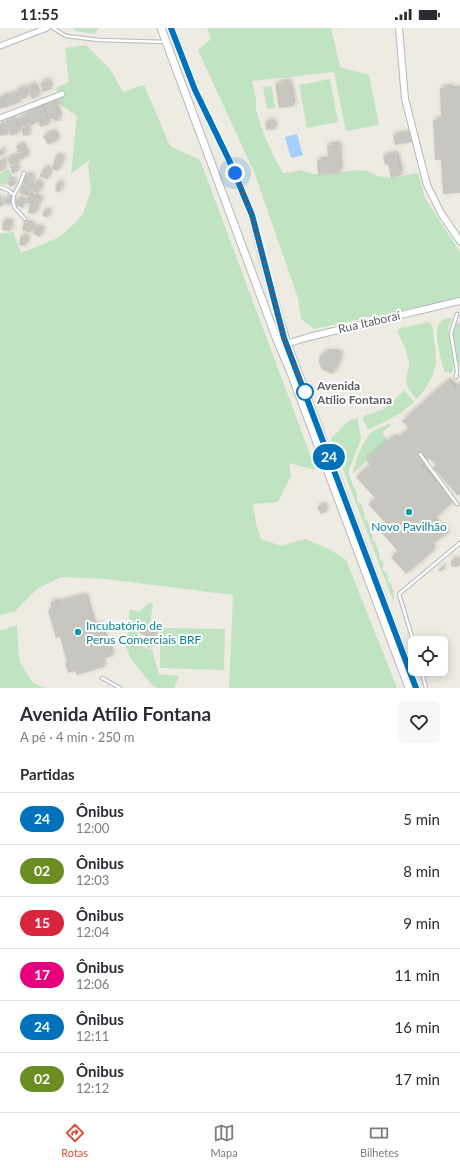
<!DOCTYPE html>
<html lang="pt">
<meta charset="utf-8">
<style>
:root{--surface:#fff;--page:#f7f7f7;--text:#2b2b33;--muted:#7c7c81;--line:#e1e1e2;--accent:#df4d36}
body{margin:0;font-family:Lato,sans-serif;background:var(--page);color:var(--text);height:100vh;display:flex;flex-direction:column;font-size:15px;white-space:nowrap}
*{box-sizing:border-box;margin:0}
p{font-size:13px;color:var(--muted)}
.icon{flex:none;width:22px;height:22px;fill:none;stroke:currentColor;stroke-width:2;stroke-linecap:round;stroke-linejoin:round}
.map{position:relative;height:660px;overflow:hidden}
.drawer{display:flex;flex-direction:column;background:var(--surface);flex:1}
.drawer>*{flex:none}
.badge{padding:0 8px;border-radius:13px;font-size:14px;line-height:26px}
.buttons{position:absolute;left:408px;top:608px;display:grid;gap:8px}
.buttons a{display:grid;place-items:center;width:40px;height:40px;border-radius:6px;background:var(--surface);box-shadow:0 2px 10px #0003;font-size:20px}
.you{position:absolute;width:20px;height:20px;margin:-10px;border:3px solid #fff;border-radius:50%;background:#1a73e8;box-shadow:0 0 0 6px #1a73e833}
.map>.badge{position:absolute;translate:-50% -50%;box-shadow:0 0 0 2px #fff}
h2{padding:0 20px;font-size:15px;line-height:36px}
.round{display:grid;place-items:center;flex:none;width:42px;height:42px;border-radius:6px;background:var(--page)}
.head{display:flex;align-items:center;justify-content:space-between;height:68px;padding:0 20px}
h1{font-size:19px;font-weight:700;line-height:30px}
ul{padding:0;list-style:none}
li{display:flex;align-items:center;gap:12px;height:52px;padding:0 20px;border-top:1px solid var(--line)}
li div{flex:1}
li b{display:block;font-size:15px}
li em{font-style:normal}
li .badge{min-width:44px;font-weight:700;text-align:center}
.status{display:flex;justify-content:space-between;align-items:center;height:28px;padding:0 20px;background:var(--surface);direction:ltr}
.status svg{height:11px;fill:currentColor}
.tabs{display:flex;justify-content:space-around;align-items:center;height:56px;border-top:1px solid var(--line);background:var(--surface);font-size:11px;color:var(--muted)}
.tabs a{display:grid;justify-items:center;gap:2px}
.tabs .selected{color:var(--accent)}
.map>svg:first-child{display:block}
.green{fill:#c0e3c2}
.water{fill:#a5d0fa}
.building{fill:#c8c6c0;filter:url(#shadow)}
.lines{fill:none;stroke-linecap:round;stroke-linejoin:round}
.service-casing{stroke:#b5b8bc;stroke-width:4.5}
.minor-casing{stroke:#b5b8bc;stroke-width:7}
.tertiary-casing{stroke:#b5b8bc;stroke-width:8}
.secondary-casing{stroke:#b6b8be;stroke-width:9}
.service{stroke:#fff;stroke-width:2.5}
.minor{stroke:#fff;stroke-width:5}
.tertiary{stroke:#fff;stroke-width:6}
.secondary{stroke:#fff;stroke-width:7}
.line-casing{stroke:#fff;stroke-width:9}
.line{stroke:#0072bc;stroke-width:6}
.walk{stroke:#5b5e62;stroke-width:4;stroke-dasharray:0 7.2}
.stop-dot{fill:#fff;stroke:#0072bc;stroke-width:2}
.culture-dot{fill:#0f9aa8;stroke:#fff;stroke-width:1.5}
.labels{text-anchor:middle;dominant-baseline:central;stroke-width:4;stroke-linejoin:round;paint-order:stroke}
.street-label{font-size:12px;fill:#5b5e62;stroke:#fff}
.stop-label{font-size:12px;font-weight:bold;fill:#5b5e62;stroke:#fff;text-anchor:start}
.culture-label{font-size:12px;fill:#0d838f;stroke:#fff}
</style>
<div class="status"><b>11:55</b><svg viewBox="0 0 49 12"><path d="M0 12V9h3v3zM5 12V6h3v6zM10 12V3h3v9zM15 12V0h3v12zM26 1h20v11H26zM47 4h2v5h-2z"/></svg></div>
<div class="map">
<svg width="460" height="660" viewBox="0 0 460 660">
<defs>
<filter id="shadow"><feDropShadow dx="2" dy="-2" stdDeviation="2" flood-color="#0004"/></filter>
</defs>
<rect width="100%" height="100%" fill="#edebe2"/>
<path class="green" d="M74,0H98L95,6L75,3Z
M207,0H331L340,39L369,47L379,97L346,103L334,44L252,53L256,70V82L264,107L276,133L283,145L293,144L299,142L313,146L340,145L353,142L367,143L378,148L391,150L418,145L425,170L460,224V270L314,301L301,291L298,270L254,144L198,22L211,11Z
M86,17L110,41L123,64L144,57L170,118L200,132L316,442L289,435L291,448L278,474L253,476L256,496L261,511L281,518L305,511L331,522L346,532L397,660H229L233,567L106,551L61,549L37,561L14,584L0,587V206L13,204L21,225L58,210L75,195L83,186L91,163L88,137L90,131L71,146L77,88L61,77L56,60L69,54L65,20Z
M330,51L338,94L307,100L299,57Z
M272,58L275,80L267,81L263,59Z
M9,141L13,150L7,153V157L0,156V145Z
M450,290L452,292L448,300L454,337L452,345L445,344L444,342C441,332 432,301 441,293C444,290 447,290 450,290Z
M460,293V339C455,332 450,305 455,297C455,297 460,293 460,293Z
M429,294C434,298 433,305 434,311C434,316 436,321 436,327C437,345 428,358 417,371C410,364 404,357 407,346C408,341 410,337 408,331C407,321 400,312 398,302L400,300Z
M404,362L414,374L401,385L370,401H368L362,390C367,385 376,385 383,381C391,376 398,369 404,362Z
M357,390L358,393L361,411L349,442V447L358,469L357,470L358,475L360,474L365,488L364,489L365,493L367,492L373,509L372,510L373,514L375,513L380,528L379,530L381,533H382L384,538L382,539L384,544H386L389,550L387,551L389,555L390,554C393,560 394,565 394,571L393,572L331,410C341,403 343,394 357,390Z
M389,396H391V397L382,405L388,412L366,432L367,433L353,445C355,434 363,411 372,404C377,401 383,398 389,396Z
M149,575L153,576L149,602L140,599L137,605L141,618L152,622L159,646L179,648L174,660H158L153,658L131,631L126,619L130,581L139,584Z
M17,597L19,632L33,655L45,660H0V603Z
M160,600L225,601L224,642L160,640Z"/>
<path class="water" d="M297,106L303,127L291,130L285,109Z"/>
<path class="building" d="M48,52L51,61L43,64L40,55Z
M289,53L294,78L279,80L275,56Z
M34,56L39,68L32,71L27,59Z
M25,59L27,70L19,71L17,61Z
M452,59V61L460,60V165L443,166L441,132H435L433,92L441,91L440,60Z
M15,64L20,74L10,78L7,70L9,78L0,81V69L6,67V69Z
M55,71L58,78L53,80L51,73Z
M49,74L51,80L47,82L44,76Z
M42,75L49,96L40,99L39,94L28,98L27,94H28L25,86L24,87V85L34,81L35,83L38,82L36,77Z
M56,79L60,88L58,89L60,92L55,94L54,91L50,92L47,83Z
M24,88L27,97L20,100L17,91Z
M14,90L20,104L11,108L5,93Z
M274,93L275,101L266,102L265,94Z
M4,95L9,106L2,108V107L0,108V96Z
M28,99L29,107L23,108L22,100Z
M54,103L58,112L48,117L43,108Z
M410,105L412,114L395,117L393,107Z
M23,116L25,123L18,125L16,118Z
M339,116L340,145L318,146L317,132L328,131L327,117Z
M3,121L4,126L0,128V122Z
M26,123L28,128L24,129V131H19L17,126Z
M396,125L401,147L391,150L388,136L385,137L383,128Z
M17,127L19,134L10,137L7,130Z
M56,127L63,129L58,143L52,141Z
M3,131L5,136L3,137L5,141L0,144V132Z
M16,136L18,143L12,146L10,138Z
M44,140L50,141L48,151L40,149V146H42Z
M25,146L33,148L30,158L23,155Z
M13,151L16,156L10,159L7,154Z
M36,153L42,156L38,165L31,163Z
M59,154L62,155L60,164L55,163L57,155H59Z
M23,156L32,159L29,168L33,169V167L36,168V169L42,171L41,174H39L37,177L35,186L28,185L30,175H26L28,168L19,165Z
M0,166L4,177L0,179Z
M7,169L12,171L10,177L4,175Z
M17,170L25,173L23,180L15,177Z
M45,181L50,184L47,190L42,187Z
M3,193H11L10,203L2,202Z
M24,194L33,196L31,205L22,202Z
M36,198L43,201L40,209L33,206Z
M21,208L28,209L25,218L19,217Z
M328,323L341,325L338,336L332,346L323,342L320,338L319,333L320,328L324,325Z
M448,352L456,360L460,354V466L458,468L433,440L436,437L429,430L421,437L453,474L433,492L448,505L430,517L434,522L406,546L391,529L398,523L379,502L386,496L368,476L375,470L356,449L370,437L366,432L393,408L397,411L409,400L402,393Z
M323,476L327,483L321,486L317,479Z
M451 535a4 4 0 1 1 8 0a4 4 0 1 1-8 0Z
M443,538L445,540L440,544L438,542Z
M85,567L94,598L101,596L106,614H108L112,628L102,631L104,639L77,647L75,643L68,645L65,635H67L60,609L56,610L48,582L51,581V574L56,572V575Z
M141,600L156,607L150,620L142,616L146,608L139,605Z"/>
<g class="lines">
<defs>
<path id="service" d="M53,0L66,8L99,12L166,14
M24,145L20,156L14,167L13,174L15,180L25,191
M0,159L8,162L14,167
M456,349L457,343L451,305L457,286
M420,426L457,476
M415,619L399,566L460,515
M421,641L426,660
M102,650L120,660"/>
<path id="minor" d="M0,18L47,0
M0,90L62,66"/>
<path id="tertiary" d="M399,0L405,71L427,157L441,185L460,213
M279,318L309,309L460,273"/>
<path id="secondary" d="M161,0L277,312L291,345L409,660
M171,0L195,62L229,132L252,187L261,224L285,310L416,660"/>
</defs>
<use href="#service" class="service-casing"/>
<use href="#minor" class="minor-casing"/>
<use href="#tertiary" class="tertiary-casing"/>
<use href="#secondary" class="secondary-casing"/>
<use href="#service" class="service"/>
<use href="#minor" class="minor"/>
<use href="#tertiary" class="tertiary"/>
<use href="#secondary" class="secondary"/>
</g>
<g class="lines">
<defs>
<path id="line" d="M171,0L195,62L229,132L252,187L284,310L416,660"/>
</defs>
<use href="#line" class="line-casing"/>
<use href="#line" class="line"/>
<path class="walk" d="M235,145L252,187L284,310L305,364"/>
</g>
<circle class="stop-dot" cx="305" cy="364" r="8"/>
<g class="culture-dot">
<circle cx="409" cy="484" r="4"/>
<circle cx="78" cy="604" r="4"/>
</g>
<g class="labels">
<g class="street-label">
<text transform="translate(369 294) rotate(-13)">Rua Itaboraí</text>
</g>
<g class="stop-label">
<text x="317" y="357">Avenida<tspan x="317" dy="14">Atílio Fontana</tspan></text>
</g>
<g class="culture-label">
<text x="409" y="498">Novo Pavilhão</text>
<text x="86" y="597" text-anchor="start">Incubatório de<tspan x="86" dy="14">Perus Comerciais BRF</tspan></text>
</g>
</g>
</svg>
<div class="buttons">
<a><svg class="icon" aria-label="locate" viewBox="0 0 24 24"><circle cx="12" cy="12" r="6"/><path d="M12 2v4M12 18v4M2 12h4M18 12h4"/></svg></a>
</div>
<div class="you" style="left:235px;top:145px"></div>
<b class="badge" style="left:329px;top:429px;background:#0072bc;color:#fff">24</b>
</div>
<section class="drawer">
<div class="head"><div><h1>Avenida Atílio Fontana</h1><p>A pé · 4 min · 250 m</p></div><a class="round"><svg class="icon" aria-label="heart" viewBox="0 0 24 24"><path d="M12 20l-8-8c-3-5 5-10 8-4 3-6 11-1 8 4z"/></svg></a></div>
<h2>Partidas</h2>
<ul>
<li><span class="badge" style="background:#0072bc;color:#fff">24</span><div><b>Ônibus</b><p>12:00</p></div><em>5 min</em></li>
<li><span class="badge" style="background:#6b8e23;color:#fff">02</span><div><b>Ônibus</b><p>12:03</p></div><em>8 min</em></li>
<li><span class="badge" style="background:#d7263d;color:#fff">15</span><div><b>Ônibus</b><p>12:04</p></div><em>9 min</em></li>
<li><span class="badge" style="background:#e6007e;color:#fff">17</span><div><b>Ônibus</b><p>12:06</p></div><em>11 min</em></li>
<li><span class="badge" style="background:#0072bc;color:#fff">24</span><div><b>Ônibus</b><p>12:11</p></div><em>16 min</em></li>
<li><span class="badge" style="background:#6b8e23;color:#fff">02</span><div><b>Ônibus</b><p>12:12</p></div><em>17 min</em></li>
</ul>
</section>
<nav class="tabs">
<a class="selected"><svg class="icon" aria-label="directions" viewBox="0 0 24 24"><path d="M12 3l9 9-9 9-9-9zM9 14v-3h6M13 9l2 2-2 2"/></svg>Rotas</a>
<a><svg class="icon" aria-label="map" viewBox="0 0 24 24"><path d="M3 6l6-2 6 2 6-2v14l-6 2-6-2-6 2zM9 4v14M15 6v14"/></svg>Mapa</a>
<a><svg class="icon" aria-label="tickets" viewBox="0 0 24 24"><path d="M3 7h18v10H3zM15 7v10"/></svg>Bilhetes</a>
</nav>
